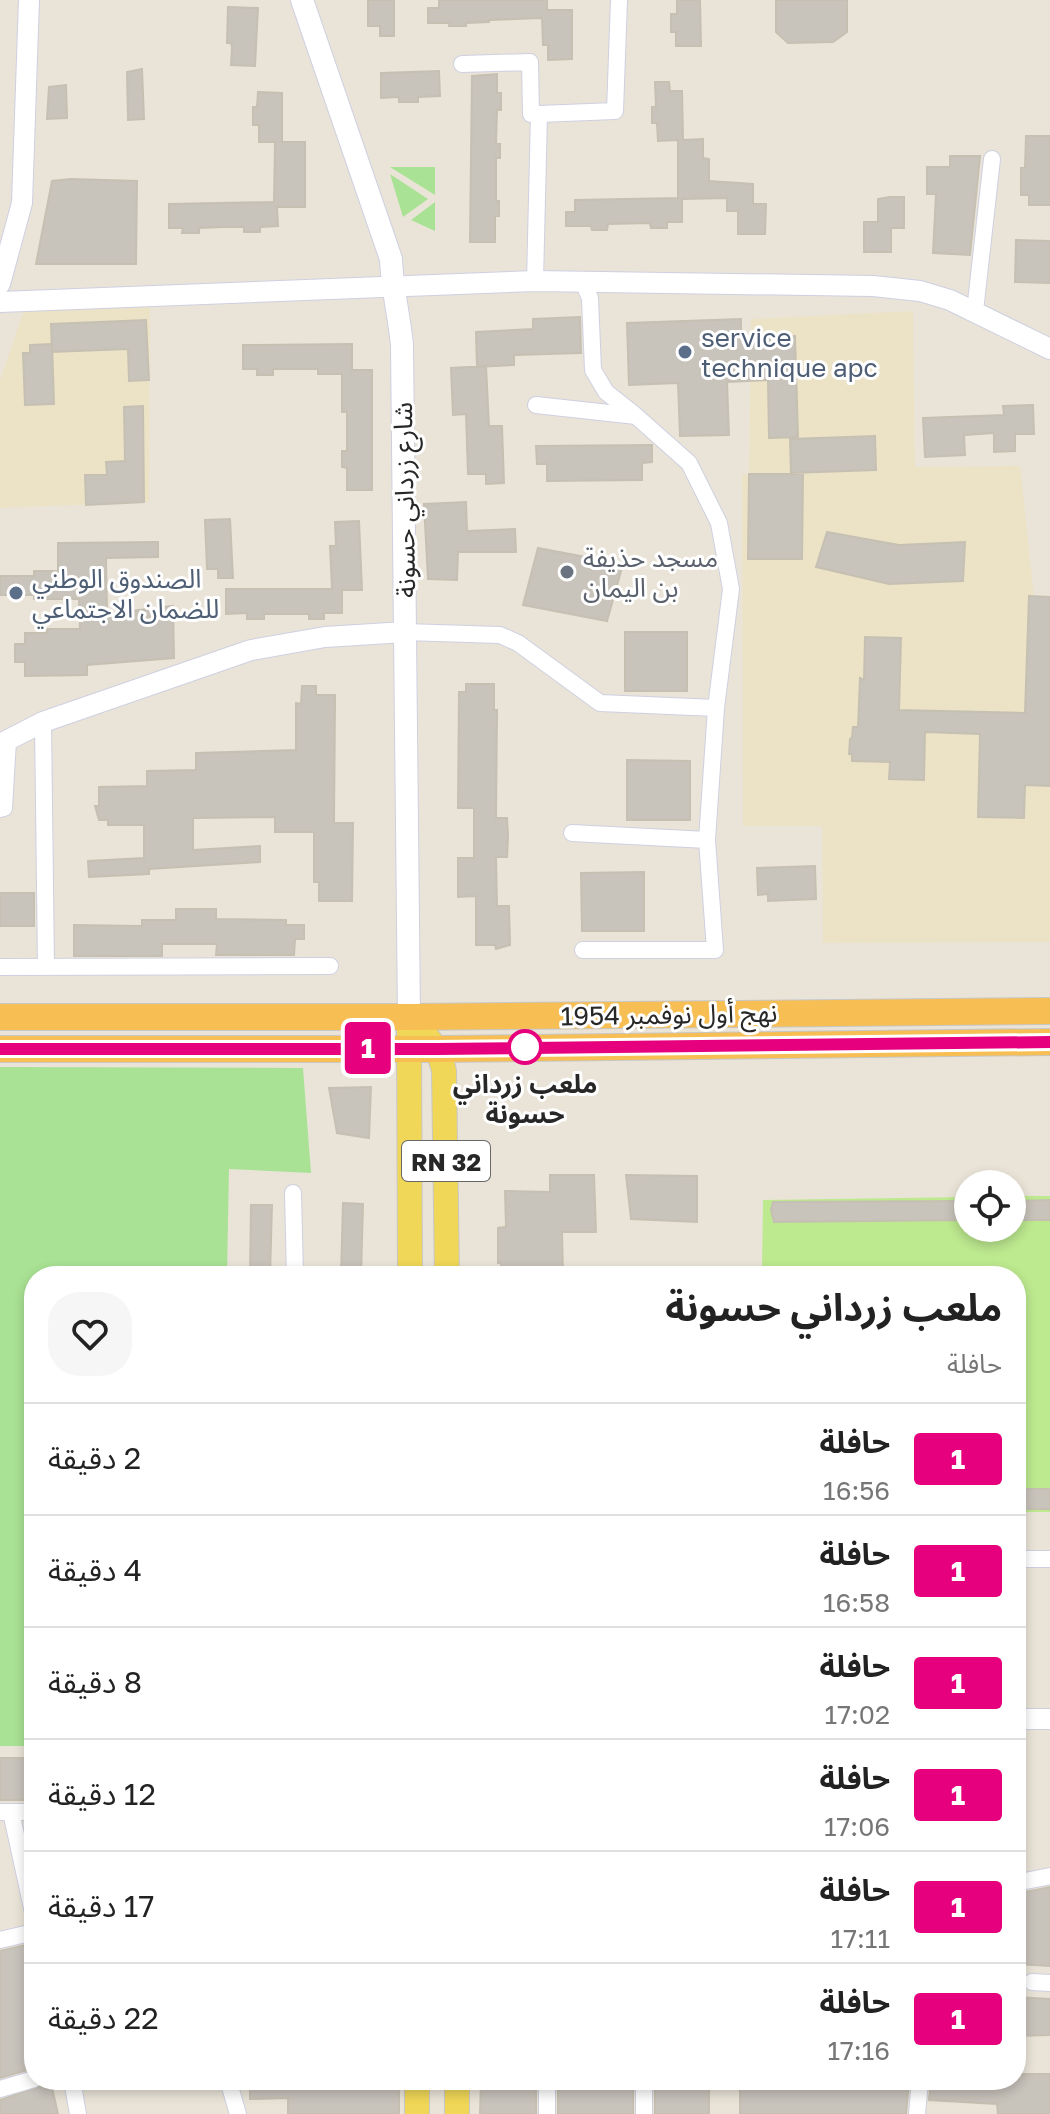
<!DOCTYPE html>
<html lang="ar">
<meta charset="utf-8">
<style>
:root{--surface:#fff;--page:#f6f6f6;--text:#222;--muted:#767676;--line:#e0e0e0}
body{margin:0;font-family:"Golos Text","Noto Sans Arabic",sans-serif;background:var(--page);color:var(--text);direction:rtl;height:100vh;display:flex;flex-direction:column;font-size:30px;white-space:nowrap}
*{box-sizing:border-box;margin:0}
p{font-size:26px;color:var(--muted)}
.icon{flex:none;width:44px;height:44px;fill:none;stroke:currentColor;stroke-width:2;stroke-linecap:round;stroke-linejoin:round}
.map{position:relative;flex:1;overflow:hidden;direction:ltr}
.panel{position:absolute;left:24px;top:1266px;width:1002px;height:824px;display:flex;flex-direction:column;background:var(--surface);border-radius:32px;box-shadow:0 4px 12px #0003;direction:rtl}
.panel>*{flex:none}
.badge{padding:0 16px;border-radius:6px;font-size:28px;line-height:52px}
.fabs{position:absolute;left:954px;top:1170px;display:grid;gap:16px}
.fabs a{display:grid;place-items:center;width:72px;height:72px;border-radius:50%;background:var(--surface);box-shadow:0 4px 12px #0003;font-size:40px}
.map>.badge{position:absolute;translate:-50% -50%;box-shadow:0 0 0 4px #fff}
.round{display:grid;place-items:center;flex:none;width:84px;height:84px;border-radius:32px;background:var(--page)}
.headline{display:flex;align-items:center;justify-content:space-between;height:136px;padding:0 24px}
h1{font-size:38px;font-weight:700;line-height:60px}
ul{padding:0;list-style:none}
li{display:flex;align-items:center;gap:24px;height:112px;padding:0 24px;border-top:2px solid var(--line)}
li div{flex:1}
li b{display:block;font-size:30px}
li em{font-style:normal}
li .badge{min-width:88px;font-weight:700;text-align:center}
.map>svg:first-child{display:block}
.education{fill:#ece3c7}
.green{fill:#a9e294}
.pitch{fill:#bde98f}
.building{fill:#c8c3bb;stroke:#c5c0b2;stroke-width:2}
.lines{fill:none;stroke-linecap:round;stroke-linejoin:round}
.minor-casing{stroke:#ced0e1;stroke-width:18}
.tertiary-casing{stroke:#ced0e1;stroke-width:22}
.secondary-casing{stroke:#ced0e1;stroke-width:24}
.primary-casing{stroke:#c7c7c7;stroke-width:26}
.trunk-casing{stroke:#c7c7c7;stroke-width:28}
.minor{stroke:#fff;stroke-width:16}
.tertiary{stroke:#fff;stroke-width:20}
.secondary{stroke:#fff;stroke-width:22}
.primary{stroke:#f0d757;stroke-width:24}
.trunk{stroke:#f7be53;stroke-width:26}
.line-casing{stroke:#fff;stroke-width:18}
.line{stroke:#e6007e;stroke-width:12}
.service-dot{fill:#5c6f8a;stroke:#fff;stroke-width:3}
.worship-dot{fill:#6b7280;stroke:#fff;stroke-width:3}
.stop-dot{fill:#fff;stroke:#e6007e;stroke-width:4}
.labels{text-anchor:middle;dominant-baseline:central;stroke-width:6;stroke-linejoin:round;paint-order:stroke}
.shield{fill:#fff;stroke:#686868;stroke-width:2}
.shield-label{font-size:24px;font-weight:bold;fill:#272727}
.service-label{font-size:26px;fill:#4e5e75;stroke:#fff;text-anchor:start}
.street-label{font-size:26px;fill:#272727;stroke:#fff}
.worship-label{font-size:26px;fill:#5b616d;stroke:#fff;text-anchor:start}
.stop-label{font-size:26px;font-weight:bold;fill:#272727;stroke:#fff}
</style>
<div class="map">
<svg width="1050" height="2114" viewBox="0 0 1050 2114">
<rect width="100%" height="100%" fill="#eae4d8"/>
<path class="education" d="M25,307H150L149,502L0,508V380Z
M913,311L915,467L1020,466L1034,596L1050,597V942L823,943L822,826H743L742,475L749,473L751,319Z"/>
<path class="green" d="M390,167H435V195Z
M390,174L428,199L403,217Z
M435,202V231L411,220Z
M0,1067L303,1068L311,1173L229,1169L227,1276H34V1746H0Z"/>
<path class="pitch" d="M1012,1196H1050V1512H1016V1276H750L762,1268L763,1200L968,1197V1228H1012Z"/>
<path class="building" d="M368,0H394V36H380V26H368Z
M439,0H547V10H572V59L548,60V45H543L542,18L489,20V22L466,23V26H449V23H428V8H439Z
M677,0H700L701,46H676V32H671V14H677Z
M776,0H847V32L833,42L788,43L776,32Z
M228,7L258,8L255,66L231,65L232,47L231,43H227Z
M142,69L144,119L128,120L127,72Z
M439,71L440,96L418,97V102H399V97L381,98V73Z
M497,74V93H501V110H497L496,144H500V158H496V201H499V216H495V242H470L472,76Z
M655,82H669L670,91H682L683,140L703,139V158L709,159V181L753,184V204H766L765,234H738V211H727V198L682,199V222H667V228H651L650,223L608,224L607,230H592L591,226H566V212H575V200L678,198V140L658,141L657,123H652V107H656Z
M66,85L67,118L47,119L49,87Z
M258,92L282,93V142H305V207H277L278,226L260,227V232H244V227H222L199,228V233H182L183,228H169V204L274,202L275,142H259V125H253V107H257Z
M1026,136H1050V205H1029V195H1021V168H1025Z
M950,156H980L970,255L933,253L936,194H927V167H950Z
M71,179L137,181L136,264H36L52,181Z
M889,197H904V228H891V252H864V222H878V199Z
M1016,240L1050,241V283L1015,282Z
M580,317L581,353L514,355V365L477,367L476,332L533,329V319Z
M741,319V338L795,336L798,437L769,438L768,380L727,382L729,435L680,436L678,383L629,385L627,323Z
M146,320L149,380L129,381L128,349L52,352L51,324Z
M52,344L54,404L25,405L23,353H30V345Z
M352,344V370H372V490H347V468L342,467V451H347V412H342V374H318V369H273V375H257V369H243V345Z
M486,366L489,426H502L504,483L486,484V474H468L466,414L453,415L451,368Z
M1033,405L1034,434H1015V451L994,452V433L964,435L965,455L925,457L923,418L1004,415L1003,406Z
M143,406L144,502L86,505L85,475H107L106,462L125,461L124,407Z
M875,436L876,470L791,473L790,439Z
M652,445V462L642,463V480L547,481V464H537L536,446Z
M749,474H803L802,559H748Z
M466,502L467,531L515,529L516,552H458L457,580L428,579L424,504Z
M230,519L233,578H218V569H207L205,520Z
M359,521L362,590H342V613H324V619H309V614H264V619H247V613L226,614V589H332L330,546H336L335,522Z
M827,532L899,545L965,542L963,581L889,584L816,567Z
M158,542V557L106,558L107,614L173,606L174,658L87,665V675L25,676V662H15V644H25V633H47V629H80L79,599H34V595H0V576H34V571H58V543Z
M538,548L623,564L607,621L523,605Z
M1029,596L1050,597V786L1025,785L1024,818L978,817L980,734L925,732L924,780L889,779L890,762L852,761V754H849L850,739L852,738L853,727H858L860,678L864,680L865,637L901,638L899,710L1025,713Z
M625,632H687V691H625Z
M466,684H494V710H497L496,818H507L508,836L507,857H496L497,906H509L510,945L496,949L495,945H476V896L458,897V858H474V808H458L459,692H466Z
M302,686H316V695H335L334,823H353L352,901H319V882H314V832H275V817L193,818V850L260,846V862L149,869V874L89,877L88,861L144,858V825H108V820H99L95,806H99V787L147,786V771L196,770V753L296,750V703L301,704Z
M627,760L690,761V820H627Z
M815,866L816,899L768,901V894L758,895L757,868Z
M644,872V931H582L581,873Z
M0,893H34V926H0Z
M176,909H216V919L286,920V925H304V939H295L294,955H216L217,944H162V956H74V925L142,926V920H176Z
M371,1087L369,1138L337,1133L329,1088Z
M550,1175H594L596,1232H562L563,1276H501V1263H498V1228L506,1227L505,1191L550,1192Z
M626,1175L697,1176V1222L631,1219Z
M1050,1200V1220H1012V1201Z
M968,1201V1220L774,1222L771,1210L773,1202Z
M343,1203L363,1204L361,1276H341Z
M251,1205H272L270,1276H250Z
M1016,1489H1050V1509H1016Z
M0,1758H34V1800H0Z
M1050,1887V1966L1016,1964V1894Z
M26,1945L34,1979V2068L0,2078V1951Z
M1016,1997L1050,1999V2035L1016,2036Z
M1016,2074H1050V2114H998L997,2104L929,2100L931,2080H1016Z
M250,2080H399V2114H288V2098L250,2099Z
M481,2080H536V2114H480Z
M558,2080H633V2114H558Z
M655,2080H709V2114H655Z
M740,2080H909L906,2114H740Z
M51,2083L58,2114H0V2100Z"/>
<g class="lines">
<defs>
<path id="minor" d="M462,64L530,62L531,114H539
M535,281L539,114L615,111L619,0
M583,282L590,298L593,370L606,392L635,415
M975,311L992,159
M536,405L636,416L689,463L719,523L731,589L716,708
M405,632L500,635L518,643L600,703L716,708L707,840L715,950H583
M43,722L46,967
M0,809L4,808L8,741
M572,833L707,840
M0,967L330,966
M293,1193L295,1276
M1016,1559H1050
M2,1812H34
M11,1812L34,1917
M1016,1883L1050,1876
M0,1940L34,1932
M1032,1982L1050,1983
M72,2080L78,2114
M228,2080L238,2114
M547,2080V2114
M0,2089L34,2079
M644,2114V2080
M917,2114L920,2080"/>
<path id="tertiary" d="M0,284L22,203L29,0
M0,302L535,281L873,286L920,291L950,300L1050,349
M0,744L43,722L251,650L325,637L405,632
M1016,1719H1050"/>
<path id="secondary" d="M302,0L391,259C392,288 399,315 402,345L409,1017"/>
<path id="primary" d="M409,1017C424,1033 440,1048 444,1071L447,1276
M409,1031L410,1276
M417,2080V2114
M457,2080V2114"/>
<path id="trunk" d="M0,1017H409L1050,1011
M0,1049H437L1050,1042"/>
</defs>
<use href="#minor" class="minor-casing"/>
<use href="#tertiary" class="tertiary-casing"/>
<use href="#secondary" class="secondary-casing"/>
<use href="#primary" class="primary-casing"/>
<use href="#trunk" class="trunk-casing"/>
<use href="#minor" class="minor"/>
<use href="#tertiary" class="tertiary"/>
<use href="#secondary" class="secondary"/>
<use href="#primary" class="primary"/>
<use href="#trunk" class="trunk"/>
</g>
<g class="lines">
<defs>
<path id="line" d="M0,1049H437L1050,1042"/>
</defs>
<use href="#line" class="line-casing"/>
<use href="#line" class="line"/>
</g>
<g class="service-dot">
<circle cx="685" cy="352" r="8"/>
<circle cx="16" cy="593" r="8"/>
</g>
<circle class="worship-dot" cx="567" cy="572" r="8"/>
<circle class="stop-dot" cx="525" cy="1047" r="16"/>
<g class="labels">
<rect class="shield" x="402" y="1141" width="88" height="40" rx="6"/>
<g class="shield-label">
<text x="446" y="1161">RN 32</text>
</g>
<g class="service-label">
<text x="701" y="337">service<tspan x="701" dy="30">technique apc</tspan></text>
<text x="32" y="578">الصندوق الوطني<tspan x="32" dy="30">للضمان الاجتماعي</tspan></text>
</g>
<g class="street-label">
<text transform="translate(404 500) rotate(-91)">شارع زرداني حسونة</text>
<text transform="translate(669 1014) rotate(-1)">نهج أول نوفمبر 1954</text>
</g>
<g class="worship-label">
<text x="583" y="557">مسجد حذيفة<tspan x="583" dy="30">بن اليمان</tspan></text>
</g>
<g class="stop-label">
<text x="525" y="1083">ملعب زرداني<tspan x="525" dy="30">حسونة</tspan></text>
</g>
</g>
</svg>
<div class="fabs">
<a><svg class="icon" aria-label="locate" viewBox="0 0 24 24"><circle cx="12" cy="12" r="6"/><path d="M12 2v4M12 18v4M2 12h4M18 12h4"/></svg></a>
</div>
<b class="badge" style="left:368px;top:1048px;background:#e6007e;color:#fff">1</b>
<section class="panel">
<div class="headline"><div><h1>ملعب زرداني حسونة</h1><p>حافلة</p></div><a class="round"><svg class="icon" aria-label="heart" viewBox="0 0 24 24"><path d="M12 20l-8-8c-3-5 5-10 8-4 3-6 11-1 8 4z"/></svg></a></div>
<ul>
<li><span class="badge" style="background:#e6007e;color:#fff">1</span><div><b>حافلة</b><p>16:56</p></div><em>2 دقيقة</em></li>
<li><span class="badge" style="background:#e6007e;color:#fff">1</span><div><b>حافلة</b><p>16:58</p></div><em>4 دقيقة</em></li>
<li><span class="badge" style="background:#e6007e;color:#fff">1</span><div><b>حافلة</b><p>17:02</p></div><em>8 دقيقة</em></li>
<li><span class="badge" style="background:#e6007e;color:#fff">1</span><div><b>حافلة</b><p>17:06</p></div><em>12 دقيقة</em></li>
<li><span class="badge" style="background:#e6007e;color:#fff">1</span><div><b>حافلة</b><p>17:11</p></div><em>17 دقيقة</em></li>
<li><span class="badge" style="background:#e6007e;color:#fff">1</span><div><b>حافلة</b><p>17:16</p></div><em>22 دقيقة</em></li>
</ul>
</section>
</div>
